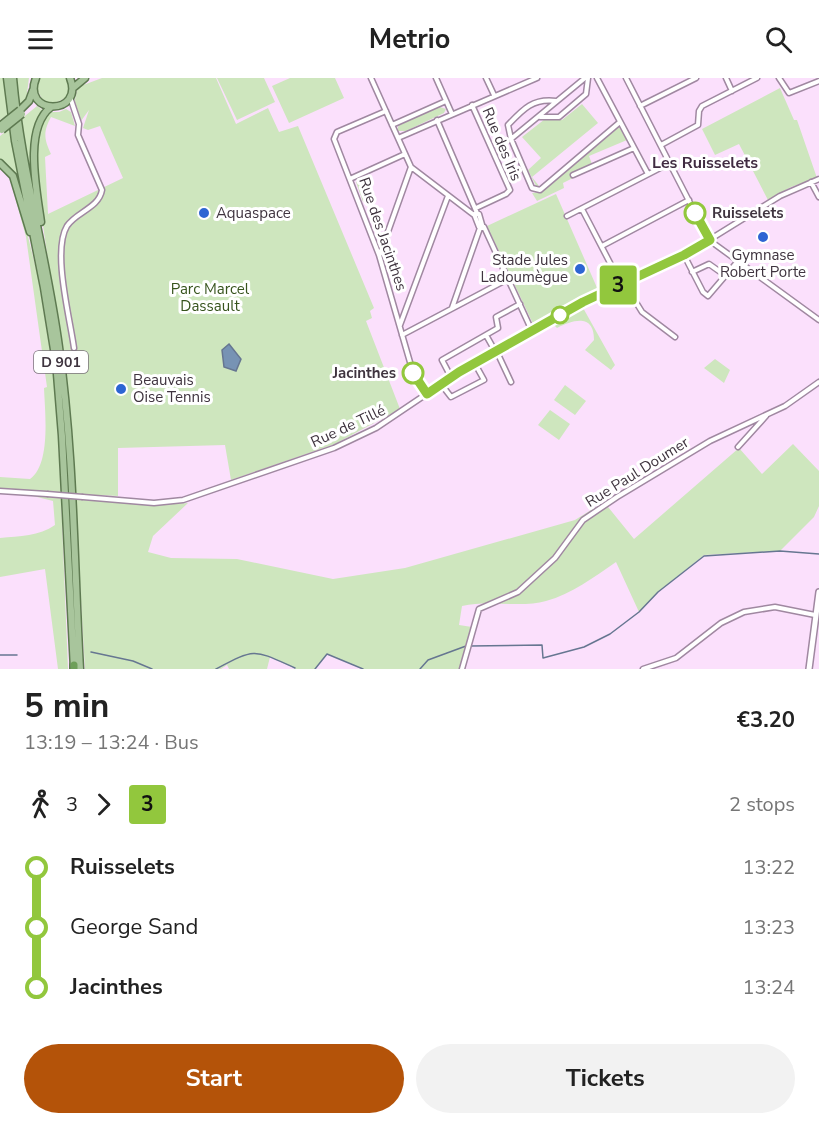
<!DOCTYPE html>
<meta charset="utf-8">
<style>
:root{--surface:#fff;--page:#f2f2f2;--text:#222;--muted:#767676;--accent:#b45309}
body{margin:0;font-family:"Nunito Sans",sans-serif;background:var(--page);color:var(--text);height:100vh;display:flex;flex-direction:column;font-size:22px;white-space:nowrap}
*{box-sizing:border-box;margin:0}
p{font-size:20px;color:var(--muted)}
.icon{flex:none;width:33px;height:33px;fill:none;stroke:currentColor;stroke-width:2;stroke-linecap:round;stroke-linejoin:round}
.map{position:relative;height:591px;overflow:hidden}
.drawer{display:flex;flex-direction:column;background:var(--surface);flex:1}
.drawer>*{flex:none}
.badge{padding:0 12px;border-radius:4px;font-size:21px;line-height:39px}
.map>.badge{position:absolute;translate:-50% -50%;box-shadow:0 0 0 3px #fff}
.legs{display:flex;align-items:center;gap:9px;height:66px;padding:0 24px;font-size:20px}
.legs p{margin-inline-start:auto}
.summary{display:flex;align-items:center;justify-content:space-between;height:102px;padding:0 24px}
h1{font-size:33px;font-weight:700;line-height:45px}
.action{display:flex;gap:12px;margin-top:auto;padding:12px 24px}
.action a{flex:1;height:69px;border-radius:36px;background:var(--accent);color:#fff;font-size:24px;font-weight:700;line-height:69px;text-align:center}
.action a+a{background:var(--page);color:var(--text)}
ul{padding:0 24px;list-style:none}
li{display:flex;align-items:center;gap:21px;height:60px;font-size:22px}
li i{display:grid;place-items:center;width:9px;height:100%;margin:0 8px;background:currentColor}
li i::after{content:'';width:15px;height:15px;margin:-8px;border:4px solid;border-radius:50%;background:var(--surface)}
li p{margin-inline-start:auto}
li:first-child i{background:linear-gradient(#0000 50%,currentColor 0)}
li:last-child i{background:linear-gradient(currentColor 50%,#0000 0)}
header{display:flex;justify-content:space-between;align-items:center;height:78px;padding:0 24px;background:var(--surface);font-size:27px;font-weight:700}
.map>svg:first-child{display:block}
.green{fill:#cee6be}
.water{fill:#7793b4;stroke:#667691;stroke-width:1.5}
.lines{fill:none;stroke-linecap:round;stroke-linejoin:round}
.stream{stroke:#667691;stroke-width:1.5}
.street-casing{stroke:#a088a1;stroke-width:7}
.secondary-casing{stroke:#a088a1;stroke-width:8}
.primary-casing{stroke:#5e7a51;stroke-width:9}
.highway-casing{stroke:#5e7a51;stroke-width:10}
.street{stroke:#fff;stroke-width:4}
.secondary{stroke:#fff;stroke-width:5}
.primary{stroke:#a8c59c;stroke-width:6}
.highway{stroke:#6e9f5a;stroke-width:7}
.street-bridge-casing{stroke:#a088a1;stroke-width:7;stroke-linecap:butt}
.primary-bridge-casing{stroke:#5e7a51;stroke-width:9;stroke-linecap:butt}
.street-bridge{stroke:#fff;stroke-width:4}
.primary-bridge{stroke:#a8c59c;stroke-width:6}
.line-1-casing{stroke:#fff;stroke-width:14}
.line-1{stroke:#92c73d;stroke-width:9}
.poi-dot{fill:#2d65d3;stroke:#fff;stroke-width:2}
.stop-1-dot{fill:#fff;stroke:#92c73d;stroke-width:3}
.labels{text-anchor:middle;dominant-baseline:central;stroke-width:6;stroke-linejoin:round;paint-order:stroke}
.shield{fill:#fff;stroke:#797179;stroke-width:1.5}
.shield-label{font-size:14px;font-weight:bold;fill:#3f343f}
.street-label{font-size:15px;fill:#3f343f;stroke:#fff}
.poi-label{font-size:15px;fill:#3f343f;stroke:#fff;text-anchor:start}
.stop-label{font-size:15px;font-weight:bold;fill:#3f343f;stroke:#fff;text-anchor:start}
.park-label{font-size:15px;fill:#37541d;stroke:#fff}
.neighbourhood-label{font-size:16px;font-weight:bold;fill:#402b41;stroke:#fff}
</style>
<header><svg class="icon" aria-label="menu" viewBox="0 0 24 24"><path d="M4 6h16M4 12h16M4 18h16"/></svg>Metrio<svg class="icon" aria-label="search" viewBox="0 0 24 24"><circle cx="10" cy="10" r="6"/><path d="M15 15l6 6"/></svg></header>
<div class="map">
<svg width="819" height="591" viewBox="0 0 819 591">
<rect width="100%" height="100%" fill="#fbe0fc"/>
<path class="green" d="M0,0H4L9,36L0,42Z
M15,0H29L26,23L18,29Z
M39,0H67L70,12L67,19L53,26L44,24L37,12Z
M102,0H216L236,46L268,30L279,54L298,48L374,230L370,233L372,240L366,243L400,331L335,366L231,402L225,367L118,370V418L75,416L65,296L42,141L35,74L37,57L47,34H59L66,31L71,34L75,48L51,39C43,54 44,61 51,76L45,79L48,136L123,100L100,48L88,52L83,50L89,32L81,43L74,25L78,9Z
M217,0H264L275,24L237,42Z
M290,0H335L344,20L289,45L272,8Z
M780,10L794,42H797L817,100L791,109L768,122L739,66L715,77L702,51Z
M582,26L598,45L532,99L539,108L537,110L528,92L541,80L522,59L545,41L562,42Z
M37,28L44,33L35,55L37,132L20,42Z
M440,29L446,31L444,35L406,53H397L399,46Z
M11,49L28,137L14,96L0,84V58Z
M619,49L627,62L589,78L592,86L572,96L573,100L563,105L564,110L537,123L532,115L541,114Z
M0,87L9,92L14,102L38,199L55,303L61,415L0,410V399L30,401C51,386 45,335 44,310L47,309L26,159L8,94L0,92Z
M364,98L372,120L363,124L356,104Z
M556,116L598,212L534,248L487,148Z
M582,228L615,287L611,292L585,272L594,262C594,235 573,242 557,250L555,248V244Z
M715,281L730,292L724,305L704,290Z
M565,307L586,323L575,337L554,322Z
M550,332L570,346L559,362L538,347Z
M793,366L819,393V428L814,439L780,473L704,477L658,514L639,534L616,484C594,499 572,516 546,523C523,530 489,522 462,528L459,547L472,549L460,591H363L327,576L315,591H296L270,579L267,591H229L227,587L221,591H85L75,421L156,427L188,425L153,458L148,474L171,480L237,481L333,501L405,490L575,442L604,424L634,461L739,370L762,396Z
M29,417L61,420L68,591H58L45,491L0,499V460C20,458 39,458 55,447L53,423Z"/>
<path class="water" d="M229,266L241,281L236,293L224,289L222,272Z"/>
<g class="lines">
<path class="stream" d="M470,568L542,567L543,580L584,569L610,556L639,534L658,514L704,478L780,473L819,476
M91,574L133,583L152,591
M0,577H17
M216,591C256,570 253,571 295,590
M315,591L327,576L363,591
M420,591L428,582L466,568"/>
<defs>
<path id="street" d="M371,0L411,89L474,137
M436,0L452,36
M486,0L494,17
M585,0L511,61L532,110L540,112L620,44
M597,0L648,96
M626,0L709,162L819,242
M726,0L732,13
M779,0L789,15L819,3
M70,19L79,46L78,57L102,112C99,130 76,134 67,148C52,173 70,240 74,270
M472,27L510,112L506,116L476,130
M640,28L696,0
M386,33L337,54L334,61L379,177L414,298L427,316
M540,39H559L586,16L588,0
M437,42L477,135
M392,47L446,23
M398,60L537,0
M511,61L508,47C523,31 533,20 556,23
M661,67L698,47L699,33L702,28L757,0
M573,97L634,70
M352,100L405,76
M811,104L819,119
M582,131L621,206
M474,136H479L483,150L479,149Z
M567,138L670,85
M484,149L532,253
M602,168L689,122
M380,176L411,89
M684,177L703,214L708,218L738,183
M692,194L709,186L726,198
M624,205L642,234L675,259
M452,230L480,150
M400,247L448,118
M402,257L508,201
M486,257L495,273
M496,272L511,304
M451,299L442,282L498,250L496,239L520,226
M441,306L451,319L484,302L474,284
M738,369L766,338
M0,413L47,416
M83,419L154,425L183,422L334,370L376,350L474,284L583,223L688,175L780,118L819,101
M462,591L479,531L518,514L555,480L583,442L617,419L710,363L785,328L819,304
M643,591L676,580L721,545L744,534L775,529L815,537"/>
<path id="secondary" d="M809,591L819,514"/>
<path id="primary" d="M7,0L15,63L44,210L56,284L62,358L74,591
M13,0C21,91 47,179 59,269C74,375 74,484 80,591
M36,0C21,38 85,38 70,0
M73,10L85,0
M20,32L29,23L33,12
M0,85L13,98L30,154
M41,144C37,114 23,50 51,29"/>
<path id="highway" d="M74,587V591"/>
</defs>
<use href="#street" class="street-casing"/>
<use href="#secondary" class="secondary-casing"/>
<use href="#primary" class="primary-casing"/>
<use href="#highway" class="highway-casing"/>
<use href="#street" class="street"/>
<use href="#secondary" class="secondary"/>
<use href="#primary" class="primary"/>
<use href="#highway" class="highway"/>
<defs>
<path id="street-bridge" d="M47,416L83,419"/>
<path id="primary-bridge" d="M0,48L20,32
M2,52L22,36"/>
</defs>
<use href="#street-bridge" class="street-bridge-casing"/>
<use href="#primary-bridge" class="primary-bridge-casing"/>
<use href="#street-bridge" class="street-bridge"/>
<use href="#primary-bridge" class="primary-bridge"/>
</g>
<g class="lines">
<defs>
<path id="line-1" d="M413,295L427,316L459,294L583,224L684,177L710,162L695,135"/>
</defs>
<use href="#line-1" class="line-1-casing"/>
<use href="#line-1" class="line-1"/>
</g>
<g class="poi-dot">
<circle cx="204" cy="135" r="6"/>
<circle cx="763" cy="159" r="6"/>
<circle cx="580" cy="191" r="6"/>
<circle cx="121" cy="311" r="6"/>
</g>
<g class="stop-1-dot">
<circle cx="695" cy="135" r="10"/>
<circle cx="560" cy="237" r="8"/>
<circle cx="413" cy="295" r="10"/>
</g>
<g class="labels">
<rect class="shield" x="34" y="273" width="54" height="22" rx="4.5"/>
<g class="shield-label">
<text x="61" y="284">D 901</text>
</g>
<g class="street-label">
<text transform="translate(502 66) rotate(67)">Rue des Iris</text>
<text transform="translate(383 156) rotate(71)">Rue des Jacinthes</text>
<text transform="translate(348 348) rotate(-25)">Rue de Tillé</text>
<text transform="translate(637 394) rotate(-32)">Rue Paul Doumer</text>
</g>
<g class="poi-label">
<text x="216" y="135">Aquaspace</text>
<text x="763" y="177" text-anchor="middle">Gymnase<tspan x="763" dy="17">Robert Porte</tspan></text>
<text x="568" y="182" text-anchor="end">Stade Jules<tspan x="568" dy="17">Ladoumègue</tspan></text>
<text x="133" y="302">Beauvais<tspan x="133" dy="17">Oise Tennis</tspan></text>
</g>
<g class="stop-label">
<text x="712" y="135">Ruisselets</text>
<text x="396" y="295" text-anchor="end">Jacinthes</text>
</g>
<g class="park-label">
<text x="210" y="211">Parc Marcel<tspan x="210" dy="17">Dassault</tspan></text>
</g>
<g class="neighbourhood-label">
<text x="705" y="85">Les Ruisselets</text>
</g>
</g>
</svg>
<b class="badge" style="left:618px;top:207px;background:#92c73d;color:#111">3</b>
</div>
<section class="drawer">
<div class="summary"><div><h1>5 min</h1><p>13:19 – 13:24 · Bus</p></div><b>€3.20</b></div>
<div class="legs"><svg class="icon" aria-label="walk" viewBox="0 0 24 24"><circle cx="13" cy="4" r="2"/><path d="M13 8l-2 6 4 7M11 14l-3 7M7 12l3-4h3l4 4"/></svg>3<svg class="icon" aria-label="forward" viewBox="0 0 24 24"><path d="M9 5l7 7-7 7"/></svg><b class="badge" style="background:#92c73d;color:#111">3</b><p>2 stops</p></div>
<ul>
<li><i style="color:#92c73d"></i><b>Ruisselets</b><p>13:22</p></li>
<li><i style="color:#92c73d"></i><span>George Sand</span><p>13:23</p></li>
<li><i style="color:#92c73d"></i><b>Jacinthes</b><p>13:24</p></li>
</ul>
<div class="action"><a>Start</a><a>Tickets</a></div>
</section>
